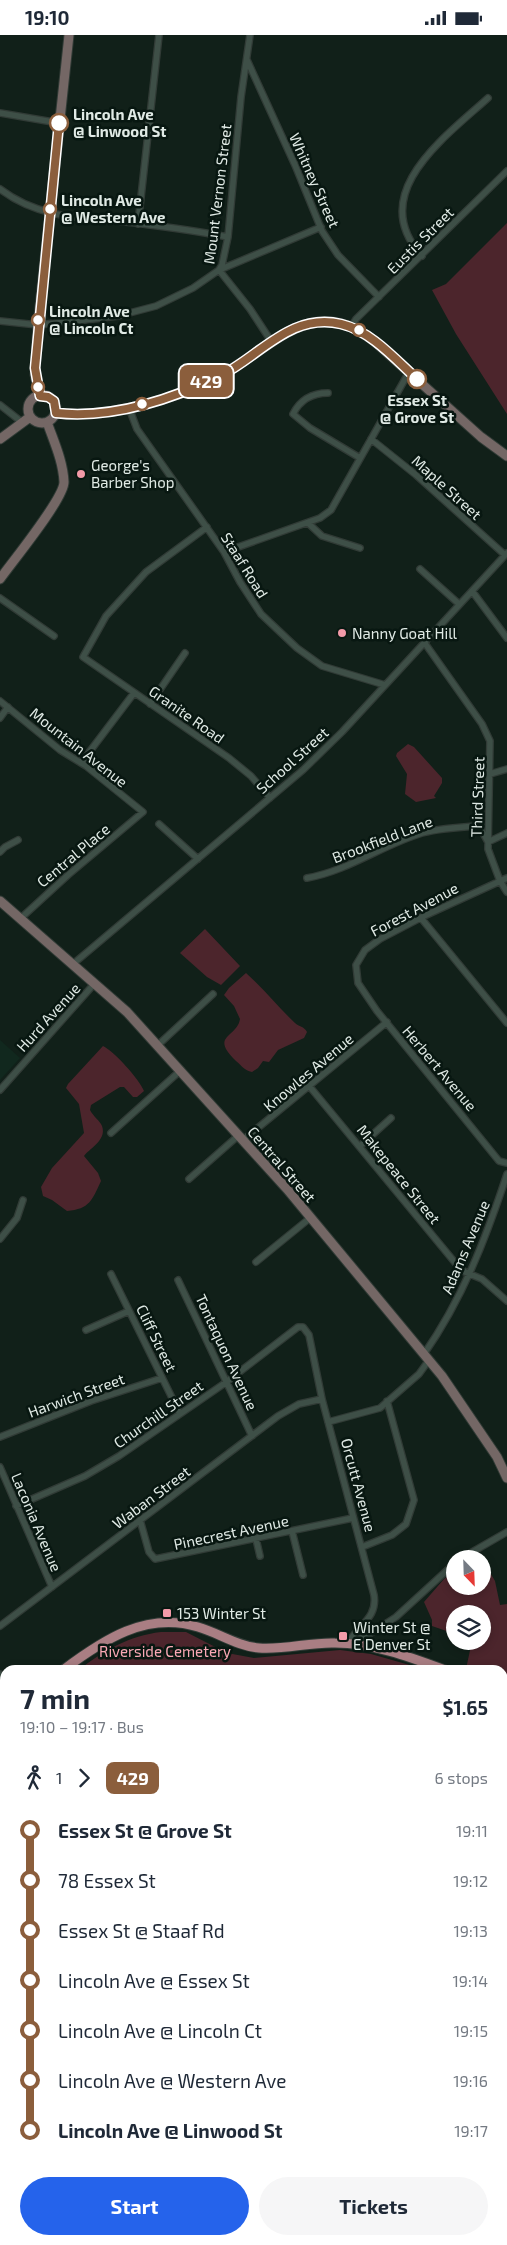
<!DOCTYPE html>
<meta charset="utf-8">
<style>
:root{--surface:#fff;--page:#f6f6f7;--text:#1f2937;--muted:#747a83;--accent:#2563eb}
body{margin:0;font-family:"Exo 2",sans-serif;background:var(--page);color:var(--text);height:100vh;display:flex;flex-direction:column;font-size:19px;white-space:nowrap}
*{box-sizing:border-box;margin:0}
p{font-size:16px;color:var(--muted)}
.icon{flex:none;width:28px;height:28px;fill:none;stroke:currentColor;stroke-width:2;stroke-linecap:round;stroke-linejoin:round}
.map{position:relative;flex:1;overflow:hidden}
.sheet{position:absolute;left:0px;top:1630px;width:508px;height:580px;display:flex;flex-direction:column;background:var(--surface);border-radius:15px 15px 0 0;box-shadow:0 2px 8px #0003}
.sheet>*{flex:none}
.badge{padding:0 10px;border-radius:8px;font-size:18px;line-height:32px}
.needle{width:32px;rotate:157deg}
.tools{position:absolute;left:446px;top:1515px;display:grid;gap:10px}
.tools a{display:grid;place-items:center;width:45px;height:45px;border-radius:50%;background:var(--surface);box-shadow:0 2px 8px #0003;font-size:25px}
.map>.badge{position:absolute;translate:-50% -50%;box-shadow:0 0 0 2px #fff}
.legs{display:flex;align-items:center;gap:8px;height:55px;padding:0 20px;font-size:16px}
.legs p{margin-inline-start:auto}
.overview{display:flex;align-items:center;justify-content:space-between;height:85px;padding:0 20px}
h1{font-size:28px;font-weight:700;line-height:38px}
.primary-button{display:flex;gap:10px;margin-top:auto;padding:10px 20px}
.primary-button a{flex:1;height:58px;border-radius:30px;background:var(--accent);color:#fff;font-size:20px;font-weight:700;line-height:58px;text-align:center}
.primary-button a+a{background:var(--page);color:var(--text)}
ul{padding:0 20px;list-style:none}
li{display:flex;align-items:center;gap:18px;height:50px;font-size:19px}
li i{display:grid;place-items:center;width:8px;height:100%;margin:0 6px;background:currentColor}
li i::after{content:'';width:12px;height:12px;margin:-6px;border:4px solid;border-radius:50%;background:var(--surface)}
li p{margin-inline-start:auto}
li:first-child i{background:linear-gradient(#0000 50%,currentColor 0)}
li:last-child i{background:linear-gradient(currentColor 50%,#0000 0)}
.status{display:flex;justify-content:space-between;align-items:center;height:35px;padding:0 25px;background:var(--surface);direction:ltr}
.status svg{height:14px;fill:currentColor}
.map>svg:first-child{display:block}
.built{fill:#11281e}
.green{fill:#4c252c}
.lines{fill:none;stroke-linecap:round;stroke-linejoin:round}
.street-casing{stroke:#313b36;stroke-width:8}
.secondary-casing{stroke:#313b36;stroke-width:11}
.primary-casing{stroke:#313b36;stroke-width:11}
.street{stroke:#3e4f47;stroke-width:5.5}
.secondary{stroke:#746765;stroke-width:9}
.primary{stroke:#a97e83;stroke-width:9}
.line-1-casing{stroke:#fff;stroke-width:11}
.line-1{stroke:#8b5e3c;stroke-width:8}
.stop-1-dot{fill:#fff;stroke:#8b5e3c;stroke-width:2.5}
.poi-dot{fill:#f39aa8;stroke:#081711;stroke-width:2}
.labels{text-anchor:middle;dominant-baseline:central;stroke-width:5;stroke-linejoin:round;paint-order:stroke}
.stop-label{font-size:15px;font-weight:bold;fill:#e0eae5;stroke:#081711;text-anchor:start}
.street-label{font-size:15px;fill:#e0eae5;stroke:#081711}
.poi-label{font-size:15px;fill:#e0eae5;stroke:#081711;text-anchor:start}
.park-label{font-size:15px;fill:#faa8b5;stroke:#081711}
</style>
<div class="status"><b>19:10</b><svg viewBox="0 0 49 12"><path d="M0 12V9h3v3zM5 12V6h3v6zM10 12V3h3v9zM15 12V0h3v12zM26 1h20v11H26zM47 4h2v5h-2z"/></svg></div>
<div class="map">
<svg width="507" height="2210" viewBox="0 0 507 2210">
<rect width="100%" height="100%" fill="#112019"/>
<path class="built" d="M0,1005L20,1023L0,1045Z"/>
<path class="green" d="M507,188V379L456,299L432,255L446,249Z
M408,709L414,712L442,743V748L434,761L436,763L416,767L405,759L407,739L396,721L397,718Z
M205,894L240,931L221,950L207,942L180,918Z
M246,938C264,954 278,972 295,988C299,992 304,991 307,997L304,1003L278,1015L269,1027L263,1026L258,1033L252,1037C244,1035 242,1031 236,1026C209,1000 237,1003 240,984L234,971L224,960L229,953Z
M103,1011C114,1016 139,1044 144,1056L137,1062H133L124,1052H120L91,1070L90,1075C93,1081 100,1086 102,1091C107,1105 90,1113 84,1121L98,1138L101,1146C92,1165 90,1174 67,1176L52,1165L43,1161L41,1152L52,1133L84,1098L79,1069L66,1053L68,1049Z
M483,1526L495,1546L500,1570L507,1569V1650L503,1648L502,1635L466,1634L472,1606H482V1579H455V1599L432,1591V1585L424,1567L444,1544L455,1536V1551H482Z
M161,1597H186L227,1618L254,1623L340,1615L371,1619L427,1635H79C104,1615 129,1601 161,1597Z
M502,1663L507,1665V1707L503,1737Z
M5,1798V1841L0,1843V1802Z
M0,2058L5,2059V2205H39L34,2210L0,2209Z
M338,2205H409L402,2210H340Z"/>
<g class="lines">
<defs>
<path id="street" d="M250,0L241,62L228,202L222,230L219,235L250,274L271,306
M247,25L295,130L322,196L338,220L379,262
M0,78L59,88
M0,154C40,185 88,183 136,188C167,192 197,196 228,202
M138,189L159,0
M422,221C365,159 445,102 488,63
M0,286L38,290L84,285L118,281L156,271L193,253L219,235L321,192
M351,292L356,284L507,136
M328,358C312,358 300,365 293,379L310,393L360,423
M0,370L23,388
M129,373L137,394L224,517L240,547L261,579L297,613L322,631L385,650
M371,404L416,440L505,520
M308,488L322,501L360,513
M207,492L146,537L106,581L83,622L229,723L251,741L270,763
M224,517L320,483L331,475L409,337
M420,534L459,569
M472,556L507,603
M0,563L54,601
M424,607L482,689L490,706L488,814L500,846L507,857
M0,666L60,715L86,731L143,777L68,840L21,883
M150,669L185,618
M0,683L8,672
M81,728L134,658
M490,739L507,734
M159,789L198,824
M0,817L5,812L18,805
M307,843C348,836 382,810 422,798C441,793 460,792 479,791L488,807L507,798
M507,843L424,881L380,904L365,915L356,930L358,948L377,976L499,1126L507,1128
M421,883L507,988
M73,929L303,735L342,697L507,518
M158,1010L213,959
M310,1052L457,1230L465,1237L482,1244L507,1266
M0,1055L95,948
M111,1098L181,1035
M243,1105L387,987
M360,1111L391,1083
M189,1144L239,1100
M0,1204L17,1183L23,1165
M256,1227L310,1183
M111,1239L180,1379
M178,1245L252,1401
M86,1295L129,1276
M424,1319C463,1263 486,1203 507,1139
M328,1387L380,1373L419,1339L429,1325
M0,1402L91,1366L162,1343
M0,1432L52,1552
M16,1471L85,1441L119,1421L225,1348L298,1292H303L309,1300L322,1364L374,1560C378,1584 356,1591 348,1609
M140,1485L149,1517L155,1524L353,1483
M292,1496L303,1540
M256,1504L260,1521
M362,1512L392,1500L406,1489L414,1465L387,1366
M460,1524L507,1497
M0,1591L278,1381L299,1369L322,1364
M351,1608L368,1600L396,1582L455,1528
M0,1639L5,1656
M502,1848L507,1859
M502,1888L507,1885
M502,1968L507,1966
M0,1970L5,1968"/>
<path id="secondary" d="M28 374a14 14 0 1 1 28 0a14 14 0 1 1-28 0Z
M40,361L35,340L38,290L69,0
M56,378C108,384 175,365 221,340C274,312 311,257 374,306L481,402L507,421
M0,404L30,382
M0,544C12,527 64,464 64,447C63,426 54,407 47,387
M0,866L127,977L287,1154L442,1341L497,1422L507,1443
M502,2153L507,2150
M418,2210L426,2205"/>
<path id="primary" d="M63,1635C103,1605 146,1576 198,1592C219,1598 237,1611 259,1613C285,1615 310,1607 335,1608C373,1608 410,1622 445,1635
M502,1655L507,1657
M0,1670L5,1669"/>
</defs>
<use href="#street" class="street-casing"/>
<use href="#secondary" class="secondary-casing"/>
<use href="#primary" class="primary-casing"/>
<use href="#street" class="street"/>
<use href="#secondary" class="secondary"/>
<use href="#primary" class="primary"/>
</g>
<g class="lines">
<defs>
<path id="line-1" d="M59,88L35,333L40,361L48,362L54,366L56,378C111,384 170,365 220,341C260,321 291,277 341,289C371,296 396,325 417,344"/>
</defs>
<use href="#line-1" class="line-1-casing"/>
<use href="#line-1" class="line-1"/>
</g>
<g class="stop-1-dot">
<circle cx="59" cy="88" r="9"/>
<circle cx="50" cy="174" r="6"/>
<circle cx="38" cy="285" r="6"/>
<circle cx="359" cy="295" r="6"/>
<circle cx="417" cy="344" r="9"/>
<circle cx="38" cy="352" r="6"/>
<circle cx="142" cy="369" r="6"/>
</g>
<g class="poi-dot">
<circle cx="81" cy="439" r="5"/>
<circle cx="342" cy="598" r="5"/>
<rect x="162" y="1573" width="10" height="10" rx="2.5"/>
<rect x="338" y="1596" width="10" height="10" rx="2.5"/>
</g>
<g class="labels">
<g class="stop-label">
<text x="73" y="79">Lincoln Ave<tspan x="73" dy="17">@ Linwood St</tspan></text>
<text x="61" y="165">Lincoln Ave<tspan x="61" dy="17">@ Western Ave</tspan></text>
<text x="49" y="276">Lincoln Ave<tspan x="49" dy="17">@ Lincoln Ct</tspan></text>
<text x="417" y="365" text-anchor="middle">Essex St<tspan x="417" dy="17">@ Grove St</tspan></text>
</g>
<g class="street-label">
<text transform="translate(315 145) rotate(66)">Whitney Street</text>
<text transform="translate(217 159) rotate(-83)">Mount Vernon Street</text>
<text transform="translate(420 205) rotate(-45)">Eustis Street</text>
<text transform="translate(447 452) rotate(42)">Maple Street</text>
<text transform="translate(245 530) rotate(58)">Staaf Road</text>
<text transform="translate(187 679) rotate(35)">Granite Road</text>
<text transform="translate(79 712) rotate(38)">Mountain Avenue</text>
<text transform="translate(292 725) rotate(-42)">School Street</text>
<text transform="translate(477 762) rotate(-88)">Third Street</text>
<text transform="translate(382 804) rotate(-21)">Brookfield Lane</text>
<text transform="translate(73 820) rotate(-40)">Central Place</text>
<text transform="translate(414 874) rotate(-28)">Forest Avenue</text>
<text transform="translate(48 982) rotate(-48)">Hurd Avenue</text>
<text transform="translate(440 1033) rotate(50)">Herbert Avenue</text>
<text transform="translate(308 1037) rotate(-40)">Knowles Avenue</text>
<text transform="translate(282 1129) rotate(49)">Central Street</text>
<text transform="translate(399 1139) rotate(51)">Makepeace Street</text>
<text transform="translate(465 1212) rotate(-67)">Adams Avenue</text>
<text transform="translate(157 1303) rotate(64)">Cliff Street</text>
<text transform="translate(227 1317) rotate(65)">Tontaquon Avenue</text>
<text transform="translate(76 1360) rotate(-20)">Harwich Street</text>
<text transform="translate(158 1379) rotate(-35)">Churchill Street</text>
<text transform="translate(359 1450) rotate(75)">Orcutt Avenue</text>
<text transform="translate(151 1462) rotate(-37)">Waban Street</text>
<text transform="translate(37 1487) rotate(67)">Laconia Avenue</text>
<text transform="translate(231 1497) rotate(-12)">Pinecrest Avenue</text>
</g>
<g class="poi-label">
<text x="91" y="430">George's<tspan x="91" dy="17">Barber Shop</tspan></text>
<text x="352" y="598">Nanny Goat Hill</text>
<text x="177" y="1578">153 Winter St</text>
<text x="353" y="1592">Winter St @<tspan x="353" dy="17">E Denver St</tspan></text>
</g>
<g class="park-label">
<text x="165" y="1616">Riverside Cemetery</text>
</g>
</g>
</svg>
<div class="tools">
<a><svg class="needle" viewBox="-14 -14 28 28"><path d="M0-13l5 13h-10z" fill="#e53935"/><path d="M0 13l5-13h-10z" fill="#747a83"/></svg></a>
<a><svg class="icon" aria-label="layers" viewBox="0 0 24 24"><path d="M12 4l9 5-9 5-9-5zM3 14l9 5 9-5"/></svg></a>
</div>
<b class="badge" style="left:206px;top:346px;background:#8b5e3c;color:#fff">429</b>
<section class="sheet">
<div class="overview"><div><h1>7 min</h1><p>19:10 – 19:17 · Bus</p></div><b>$1.65</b></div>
<div class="legs"><svg class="icon" aria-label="walk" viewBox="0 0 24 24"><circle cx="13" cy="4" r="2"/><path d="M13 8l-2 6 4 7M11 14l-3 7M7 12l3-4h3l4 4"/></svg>1<svg class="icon" aria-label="forward" viewBox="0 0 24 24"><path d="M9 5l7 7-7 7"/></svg><b class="badge" style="background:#8b5e3c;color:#fff">429</b><p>6 stops</p></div>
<ul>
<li><i style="color:#8b5e3c"></i><b>Essex St @ Grove St</b><p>19:11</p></li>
<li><i style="color:#8b5e3c"></i><span>78 Essex St</span><p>19:12</p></li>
<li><i style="color:#8b5e3c"></i><span>Essex St @ Staaf Rd</span><p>19:13</p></li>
<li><i style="color:#8b5e3c"></i><span>Lincoln Ave @ Essex St</span><p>19:14</p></li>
<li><i style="color:#8b5e3c"></i><span>Lincoln Ave @ Lincoln Ct</span><p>19:15</p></li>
<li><i style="color:#8b5e3c"></i><span>Lincoln Ave @ Western Ave</span><p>19:16</p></li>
<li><i style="color:#8b5e3c"></i><b>Lincoln Ave @ Linwood St</b><p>19:17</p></li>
</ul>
<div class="primary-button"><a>Start</a><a>Tickets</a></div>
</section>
</div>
